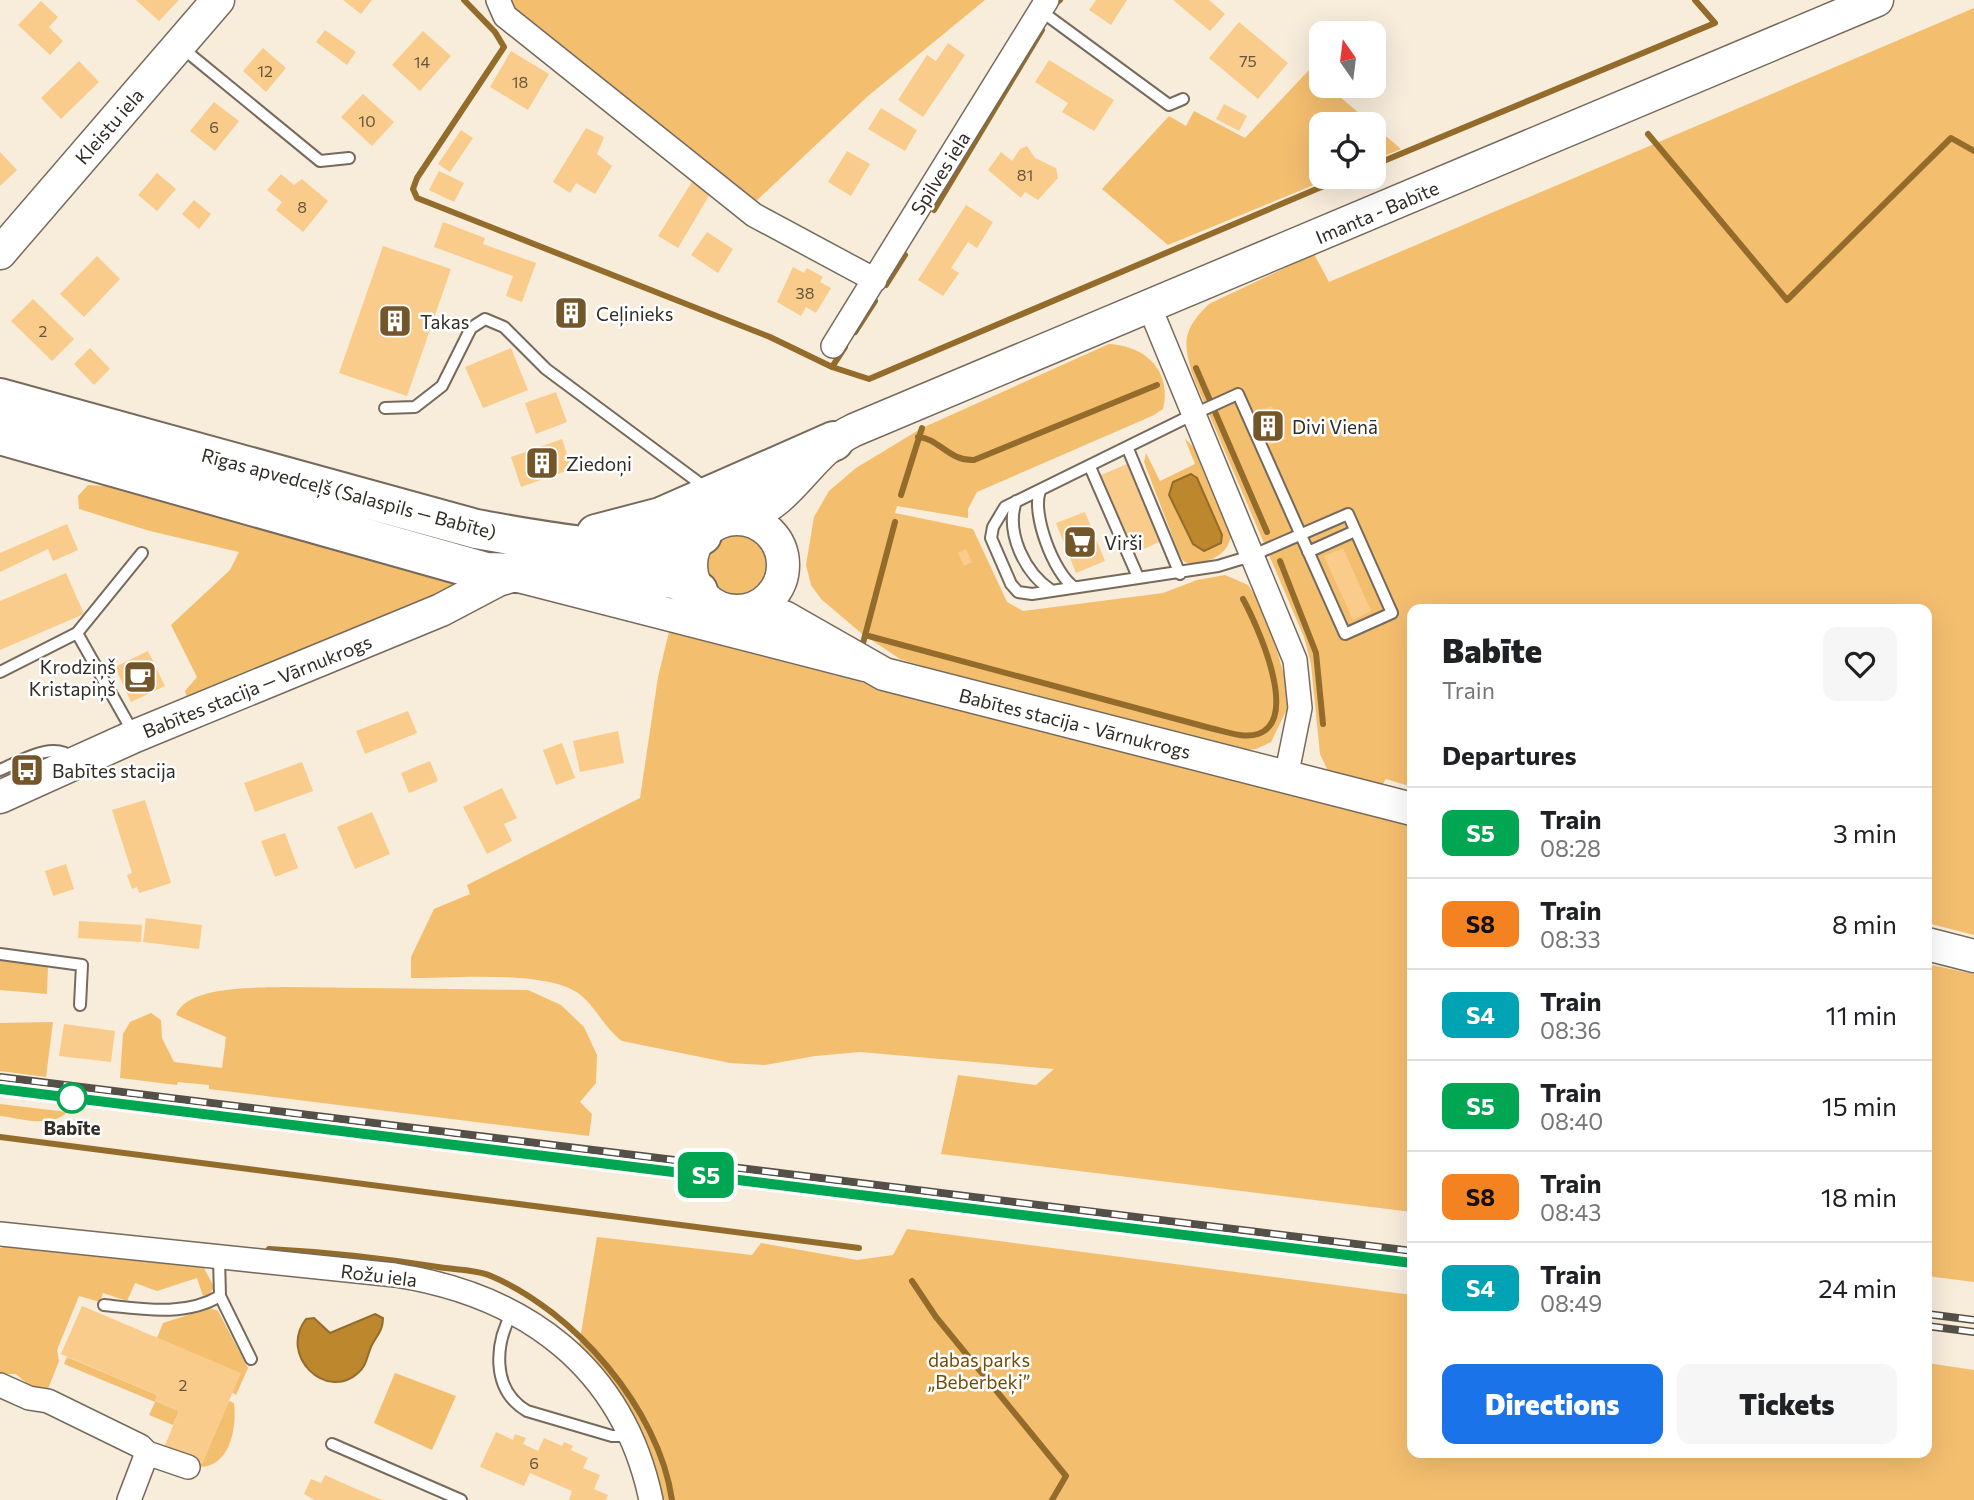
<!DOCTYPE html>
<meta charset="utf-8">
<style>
:root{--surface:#fff;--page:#f6f6f6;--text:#202124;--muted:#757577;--line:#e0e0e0;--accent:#1a73e8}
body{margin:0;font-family:Commissioner,sans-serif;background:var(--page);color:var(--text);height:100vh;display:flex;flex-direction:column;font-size:26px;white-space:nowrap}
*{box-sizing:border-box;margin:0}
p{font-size:23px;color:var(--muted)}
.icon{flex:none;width:38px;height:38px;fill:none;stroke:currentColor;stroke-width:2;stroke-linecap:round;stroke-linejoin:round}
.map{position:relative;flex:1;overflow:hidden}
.side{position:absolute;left:1407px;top:604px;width:525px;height:854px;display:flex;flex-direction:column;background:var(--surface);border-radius:14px;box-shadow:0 7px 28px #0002}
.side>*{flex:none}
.badge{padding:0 14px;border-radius:10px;font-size:24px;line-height:46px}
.needle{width:46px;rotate:346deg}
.tools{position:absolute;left:1309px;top:21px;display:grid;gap:14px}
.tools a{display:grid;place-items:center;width:77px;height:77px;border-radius:14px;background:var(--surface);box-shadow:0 7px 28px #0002;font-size:35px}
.map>.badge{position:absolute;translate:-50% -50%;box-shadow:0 0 0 4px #fff}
h2{padding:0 35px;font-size:26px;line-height:63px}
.round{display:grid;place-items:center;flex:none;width:74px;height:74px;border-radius:14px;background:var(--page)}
.head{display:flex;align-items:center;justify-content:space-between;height:119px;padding:0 35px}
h1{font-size:33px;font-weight:800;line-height:52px}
.primary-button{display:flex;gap:14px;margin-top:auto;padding:14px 35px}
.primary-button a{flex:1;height:80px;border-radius:14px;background:var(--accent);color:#fff;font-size:28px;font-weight:800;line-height:80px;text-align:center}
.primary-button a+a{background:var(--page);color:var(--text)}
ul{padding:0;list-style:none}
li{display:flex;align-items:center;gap:21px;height:91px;padding:0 35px;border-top:2px solid var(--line)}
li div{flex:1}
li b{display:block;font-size:26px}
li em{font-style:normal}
li .badge{min-width:77px;font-weight:700;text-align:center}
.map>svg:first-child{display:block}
.green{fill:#f4be6f}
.water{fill:#bd872d;stroke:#936c2b;stroke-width:2}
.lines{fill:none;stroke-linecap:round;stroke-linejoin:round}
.stream{stroke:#936c2b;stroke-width:6}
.building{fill:#facc8b}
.lane-casing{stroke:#756a5c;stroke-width:14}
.street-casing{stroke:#756a5c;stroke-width:26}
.secondary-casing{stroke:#756a5c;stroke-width:35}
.highway-casing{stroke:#756a5c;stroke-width:42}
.lane{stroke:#fff;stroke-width:10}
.street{stroke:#fff;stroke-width:23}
.secondary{stroke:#fff;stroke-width:32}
.highway{stroke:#fff;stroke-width:38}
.rail-casing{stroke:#555047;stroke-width:8}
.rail{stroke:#fff;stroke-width:5;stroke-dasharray:16;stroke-linecap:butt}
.line-casing{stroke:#fff;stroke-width:16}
.line{stroke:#00a651;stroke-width:10}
.stop-dot{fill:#fff;stroke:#00a651;stroke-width:3.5}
.labels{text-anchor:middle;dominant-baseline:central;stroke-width:5;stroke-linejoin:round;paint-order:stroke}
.number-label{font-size:16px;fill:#63553f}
.street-label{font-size:19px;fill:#312d26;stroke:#fff}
.poi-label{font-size:19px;fill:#312d26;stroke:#fff;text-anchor:start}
.stop-label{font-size:19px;font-weight:bold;fill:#312d26;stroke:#fff}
.park-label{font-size:19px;fill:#714c07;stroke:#fff}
</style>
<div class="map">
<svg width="1974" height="1500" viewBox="0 0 1974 1500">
<rect width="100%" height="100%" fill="#f8ecdb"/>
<path class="green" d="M497,0H985L868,96L755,202Z
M1974,8V935L1927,923V609H1412V787L1386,779L1378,791L1339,780L1328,771L1320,754L1311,664L1304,637L1194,379C1183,344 1181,331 1209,304L1314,254L1329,282Z
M1309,70L1321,81V86H1327L1372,124H1321V177H1333L1168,245L1102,189L1169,116L1186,126L1194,111L1245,138Z
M1374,126L1401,149L1374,160Z
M1109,344C1146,346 1172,371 1163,409L1152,416L977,492L968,509V518L897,506L895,513L973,529L1007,602L1023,611L1163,593L1197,580L1225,575L1248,585L1258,600L1277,651L1287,685V709L1271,742L1256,749L1237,750L1003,692L900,659L861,633L821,599L811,585L806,565L814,517L829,491L856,468L922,428Z
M1185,439C1206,454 1224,511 1231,536C1227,556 1210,561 1192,565L1183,561L1178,551L1144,462L1146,453L1160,481L1195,464Z
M88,485L105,486L282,531L451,582L454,589L194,702L187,698L185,691L197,677L171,625L230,570L239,552L150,531L79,509L78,496Z
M698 566a39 39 0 1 1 78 0a39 39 0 1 1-78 0Z
M669,632L1412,826V1212L941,1154L958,1075L1036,1085L1054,1069L860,1052L815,1056L765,1065L730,1063L622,1041C604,1028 595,1005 578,993C545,970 452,978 411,978V957L434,909L470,894L467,885L640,798L658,677Z
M0,959L48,965L47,994L0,990Z
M1927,964L1974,974V1282L1927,1276Z
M286,987L528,990L561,1005L584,1027L597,1055L596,1083L580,1102L592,1114L589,1136L209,1089V1085L178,1082L177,1085L120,1078L123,1034L130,1022L151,1013L161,1020L162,1038L174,1062L222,1068L226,1037L176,1015C187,985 258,988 286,987Z
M53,1022L46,1077L0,1071V1023Z
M0,1104L67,1112C51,1129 20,1118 0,1116Z
M907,1229L1412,1295V1452H1927V1363L1974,1370V1500H663C654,1439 617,1390 579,1345L597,1237L752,1255L761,1243L857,1260L893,1255Z
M6,1246L204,1268L214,1287L209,1295L203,1296L197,1278L157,1291L135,1283L127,1301L103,1293L100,1302L79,1296L57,1350L59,1361L48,1389C35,1392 26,1383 16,1374H0V1248Z
M210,1308L218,1311L248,1368L236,1395L157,1338L163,1323Z
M67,1357L157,1395L155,1401L179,1411L173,1425L149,1415L155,1402L64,1364Z
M395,1373L456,1396L432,1450L374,1423Z
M229,1401L234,1403C237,1428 230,1468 198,1467L190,1459L202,1463Z"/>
<path class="water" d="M1191,474L1197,478L1222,535L1221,543L1204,551L1193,544L1169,495L1173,482Z
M375,1314L383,1318C383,1330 378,1334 373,1343C367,1353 368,1365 358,1373C326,1402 278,1355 306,1319L314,1318L330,1333Z"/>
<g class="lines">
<path class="stream" d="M464,0L495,32L504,47L417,178L413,189L417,198L770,337L832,367L869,379L1345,177
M1059,1L1060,0
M1648,134L1787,300L1951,138L1974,151
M1374,165L1715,23L1695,0
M934,210L1042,30
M886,285L905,255
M855,332L875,301
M832,367L845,347
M1196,368L1267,532
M918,437C939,438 948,461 974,460L1157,385
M901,495L922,428
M1280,561L1316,653L1323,724
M865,635L1210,728C1224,731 1243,739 1258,734C1301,719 1256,623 1243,599
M862,647L895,522
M0,1137L859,1248
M269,1249C326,1252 381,1258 438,1267C454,1270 476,1269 491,1276C574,1311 659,1409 672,1500
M912,1281L936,1317L1066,1476L1052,1500"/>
</g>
<path class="building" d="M136,0H179L159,21Z
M343,0H372L361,14Z
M1096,0H1127L1111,25L1089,10Z
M1173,0H1209L1225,14L1210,31Z
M41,1L58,17L49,27L63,41L50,55L18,25Z
M1239,22L1288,63L1258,99L1209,58Z
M325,30L356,52L347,65L316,42Z
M423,31L451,56L420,91L392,65Z
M948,43L965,55L923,117L898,100L927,55L936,61Z
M263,48L286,68L266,92L243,71Z
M511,51L549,74L528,110L490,87Z
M1049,60L1114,100L1094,131L1062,112L1068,103L1035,82Z
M79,61L99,82L61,119L41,98Z
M363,94L394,122L372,146L341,117Z
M214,102L239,121L215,151L190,131Z
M1224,104L1247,116L1239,131L1216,119Z
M881,108L917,130L905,151L868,129Z
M586,128L604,137L597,154L612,166L595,194L576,183L570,193L553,182Z
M461,130L473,138L450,172L438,164Z
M1027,146L1035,158L1056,168L1058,178L1038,200L1025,192L1021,198L988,170L1001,152L1012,161L1020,149Z
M847,151L870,164L851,196L828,182Z
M0,152L17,170L0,186Z
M439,171L464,183L454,202L429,190Z
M157,173L176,189L157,211L138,195Z
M281,174L294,185L302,179L328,201L303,232L276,210L282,202L267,190Z
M692,182L710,194L678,248L658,236Z
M194,200L211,214L199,229L182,214Z
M966,205L993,222L977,248L968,242L951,268L959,273L943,296L918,280Z
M443,222L485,238L483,244L536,263L522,302L506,296L513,276L434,247Z
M707,232L733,249L718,273L691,255Z
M383,246L451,269L407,396L339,373Z
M97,256L120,279L84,317L60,294Z
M793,267L804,273L807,268L823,277L820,282L831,288L816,313L806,307L801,316L777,302Z
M33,299L74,339L52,361L11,321Z
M561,299L583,300L581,326L560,325Z
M90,348L110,369L94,385L74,364Z
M511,348L528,390L483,408L465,367Z
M556,392L567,422L536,434L525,403Z
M1272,406L1286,439L1265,447L1251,414Z
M562,439L572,469L521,487L511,457Z
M1127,464L1161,541L1135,553L1101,475Z
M1085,512L1105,561L1076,573L1056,523Z
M67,524L78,550L53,561L48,549L0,572V553Z
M1343,548L1371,611L1353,620L1324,556Z
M966,549L972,562L964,566L958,553Z
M66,573L84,614L0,650V601Z
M148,651L165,686L131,702L115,667Z
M408,711L417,733L365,754L356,731Z
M618,731L624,763L580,772L573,741Z
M562,743L575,778L556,785L543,750Z
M430,761L438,781L409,793L401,773Z
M302,762L313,791L255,812L244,783Z
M502,788L517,818L504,824L512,841L487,854L463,807Z
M145,800L171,883L139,893L137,887L132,889L127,875L132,873L112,810Z
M372,812L390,854L355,869L337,827Z
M285,833L298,868L275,877L261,841Z
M66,864L74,889L53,896L45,871Z
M146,918L202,925L199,949L143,942Z
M79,921L142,925L141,942L78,938Z
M64,1024L115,1031L111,1062L59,1056Z
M82,1306L241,1373L202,1464L164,1448L179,1411L155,1401L157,1395L61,1354Z
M496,1432L513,1440L515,1434L526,1438L523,1444L538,1451L544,1438L562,1446L564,1442L573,1446L571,1450L588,1458L583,1468L600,1475L594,1489L608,1495L606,1500H569L572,1491L530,1473L524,1486L480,1467Z
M325,1475L347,1485L382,1500H314L304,1494L311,1479L321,1483Z"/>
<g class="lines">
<defs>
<path id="lane" d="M1041,11L1169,105L1183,99
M181,47L320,161L349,158
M385,408L415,407L442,386L471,328L485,319L504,327L546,369L706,488
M1194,414L1005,507L993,527L991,538L1011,584L1018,592L1032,594L1218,566L1251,556L1348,514L1392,613L1345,634L1238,394L1194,414
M1128,449L1180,574
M1090,467L1138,577
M1040,491C1031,513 1054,574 1074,587
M1016,501C1005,533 1025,573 1052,591
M1308,552L1355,531
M77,633L134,734
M0,672L77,633L142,553
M0,770C19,762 54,740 72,758
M0,954L82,965L80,1005
M220,1296L251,1359
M104,1305C142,1309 185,1317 220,1296L219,1258
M513,1311C495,1342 490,1389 527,1411L612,1436H628
M332,1444L461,1500"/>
<path id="street" d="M498,0L505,16L754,215L875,280
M1150,308L1295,660L1300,708L1286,777
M833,346L1047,0
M0,1234L395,1275C524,1295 623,1366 651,1500
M0,1385L29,1398L48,1401L140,1446L147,1453L129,1500
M147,1453L188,1467"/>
<path id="secondary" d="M0,253L218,0
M691 565a46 46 0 1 1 92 0a46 46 0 1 1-92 0Z
M741,519C794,502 806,453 854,430L1877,0
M752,609L784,617L884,674L1412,809
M0,797L135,736L441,610L498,580L515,575L865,665
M1927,944L1974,956"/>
<path id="highway" d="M0,398L476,529C532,539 610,554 667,549C680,548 691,542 702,535
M0,435L486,572L663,578L675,579L698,591
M596,534L661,517L834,441"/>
</defs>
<use href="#lane" class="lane-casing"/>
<use href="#street" class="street-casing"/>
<use href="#secondary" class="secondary-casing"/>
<use href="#highway" class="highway-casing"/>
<use href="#lane" class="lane"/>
<use href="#street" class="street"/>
<use href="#secondary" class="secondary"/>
<use href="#highway" class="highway"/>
<defs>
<path id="rail" d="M0,1077L1412,1251
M0,1089L1412,1263
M1927,1314L1974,1320
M1927,1326L1974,1332"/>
</defs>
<use href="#rail" class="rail-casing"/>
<use href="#rail" class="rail"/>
</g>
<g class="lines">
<defs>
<path id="line" d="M0,1089L1412,1263"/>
</defs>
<use href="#line" class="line-casing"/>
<use href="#line" class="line"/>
</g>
<defs>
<symbol id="building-square" viewBox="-11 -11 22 22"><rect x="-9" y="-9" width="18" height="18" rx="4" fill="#73562a" stroke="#fff"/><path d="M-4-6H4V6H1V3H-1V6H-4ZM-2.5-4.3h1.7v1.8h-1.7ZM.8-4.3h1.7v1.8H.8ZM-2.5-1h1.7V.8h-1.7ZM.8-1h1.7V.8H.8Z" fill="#fff"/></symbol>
<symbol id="supermarket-square" viewBox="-11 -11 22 22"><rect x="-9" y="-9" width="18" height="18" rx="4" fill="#73562a" stroke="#fff"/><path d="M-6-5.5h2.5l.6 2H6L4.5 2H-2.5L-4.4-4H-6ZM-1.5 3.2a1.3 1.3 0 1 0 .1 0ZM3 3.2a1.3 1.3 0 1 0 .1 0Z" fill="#fff"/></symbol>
<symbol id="cafe-square" viewBox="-11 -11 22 22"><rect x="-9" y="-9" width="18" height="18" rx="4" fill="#73562a" stroke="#fff"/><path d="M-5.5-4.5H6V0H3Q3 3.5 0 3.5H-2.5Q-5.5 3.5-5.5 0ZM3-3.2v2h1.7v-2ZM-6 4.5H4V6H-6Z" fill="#fff"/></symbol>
<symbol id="bus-square" viewBox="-11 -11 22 22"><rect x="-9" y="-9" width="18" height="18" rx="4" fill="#73562a" stroke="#fff"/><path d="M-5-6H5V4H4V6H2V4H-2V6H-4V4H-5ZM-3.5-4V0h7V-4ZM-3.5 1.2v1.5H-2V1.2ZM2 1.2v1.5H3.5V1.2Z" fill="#fff"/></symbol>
</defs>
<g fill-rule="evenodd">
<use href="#building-square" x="552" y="294" width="38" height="38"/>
<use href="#building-square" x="376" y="302" width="38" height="38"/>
<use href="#building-square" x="1249" y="407" width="38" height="38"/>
<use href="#building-square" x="523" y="444" width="38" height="38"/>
<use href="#supermarket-square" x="1061" y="523" width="38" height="38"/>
<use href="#cafe-square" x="121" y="658" width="38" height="38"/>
<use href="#bus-square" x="8" y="751" width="38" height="38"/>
</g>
<circle class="stop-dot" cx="72" cy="1098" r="14"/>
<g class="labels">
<g class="number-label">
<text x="1248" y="60">75</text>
<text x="422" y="61">14</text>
<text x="265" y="70">12</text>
<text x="520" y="81">18</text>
<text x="367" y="120">10</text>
<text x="214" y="126">6</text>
<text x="1025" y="174">81</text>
<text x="302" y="206">8</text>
<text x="805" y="292">38</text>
<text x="43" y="330">2</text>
<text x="183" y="1384">2</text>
<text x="534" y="1462">6</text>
</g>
<g class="street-label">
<text transform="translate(109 126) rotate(-49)">Kleistu iela</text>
<text transform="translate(940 173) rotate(-58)">Spilves iela</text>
<text transform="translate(1377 212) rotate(-23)">Imanta - Babīte</text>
<text transform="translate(349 493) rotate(15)">Rīgas apvedceļš (Salaspils — Babīte)</text>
<text transform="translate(257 686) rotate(-22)">Babītes stacija — Vārnukrogs</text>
<text transform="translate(1075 723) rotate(14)">Babītes stacija - Vārnukrogs</text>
<text transform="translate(379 1275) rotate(7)">Rožu iela</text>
</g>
<g class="poi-label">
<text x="596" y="313">Ceļinieks</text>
<text x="420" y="321">Takas</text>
<text x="1292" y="426">Divi Vienā</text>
<text x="566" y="463">Ziedoņi</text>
<text x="1104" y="542">Virši</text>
<text x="116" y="666" text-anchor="end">Krodziņš<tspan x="116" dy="22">Kristapiņš</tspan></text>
<text x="52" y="770">Babītes stacija</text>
</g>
<g class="stop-label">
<text x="72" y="1127">Babīte</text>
</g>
<g class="park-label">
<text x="979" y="1359">dabas parks<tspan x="979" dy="22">„Beberbeķi”</tspan></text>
</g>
</g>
</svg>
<div class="tools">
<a><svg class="needle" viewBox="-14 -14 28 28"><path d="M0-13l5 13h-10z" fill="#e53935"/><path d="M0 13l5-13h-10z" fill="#757577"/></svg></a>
<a><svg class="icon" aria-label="locate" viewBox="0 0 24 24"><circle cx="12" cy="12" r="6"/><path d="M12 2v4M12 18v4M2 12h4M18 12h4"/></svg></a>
</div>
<b class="badge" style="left:706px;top:1175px;background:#00a651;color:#fff">S5</b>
<section class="side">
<div class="head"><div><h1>Babīte</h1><p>Train</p></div><a class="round"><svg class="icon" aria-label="heart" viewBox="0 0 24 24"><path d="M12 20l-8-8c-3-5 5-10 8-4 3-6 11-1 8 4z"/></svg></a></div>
<h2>Departures</h2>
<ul>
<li><span class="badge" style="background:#00a651;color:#fff">S5</span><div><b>Train</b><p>08:28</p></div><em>3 min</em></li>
<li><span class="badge" style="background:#f58220;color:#111">S8</span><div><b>Train</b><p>08:33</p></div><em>8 min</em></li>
<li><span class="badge" style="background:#00a3b4;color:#fff">S4</span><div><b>Train</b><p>08:36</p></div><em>11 min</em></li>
<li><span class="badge" style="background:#00a651;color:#fff">S5</span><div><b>Train</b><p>08:40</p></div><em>15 min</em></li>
<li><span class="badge" style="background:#f58220;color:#111">S8</span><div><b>Train</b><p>08:43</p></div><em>18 min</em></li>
<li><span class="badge" style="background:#00a3b4;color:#fff">S4</span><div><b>Train</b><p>08:49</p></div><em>24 min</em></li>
</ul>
<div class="primary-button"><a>Directions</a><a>Tickets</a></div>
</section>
</div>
